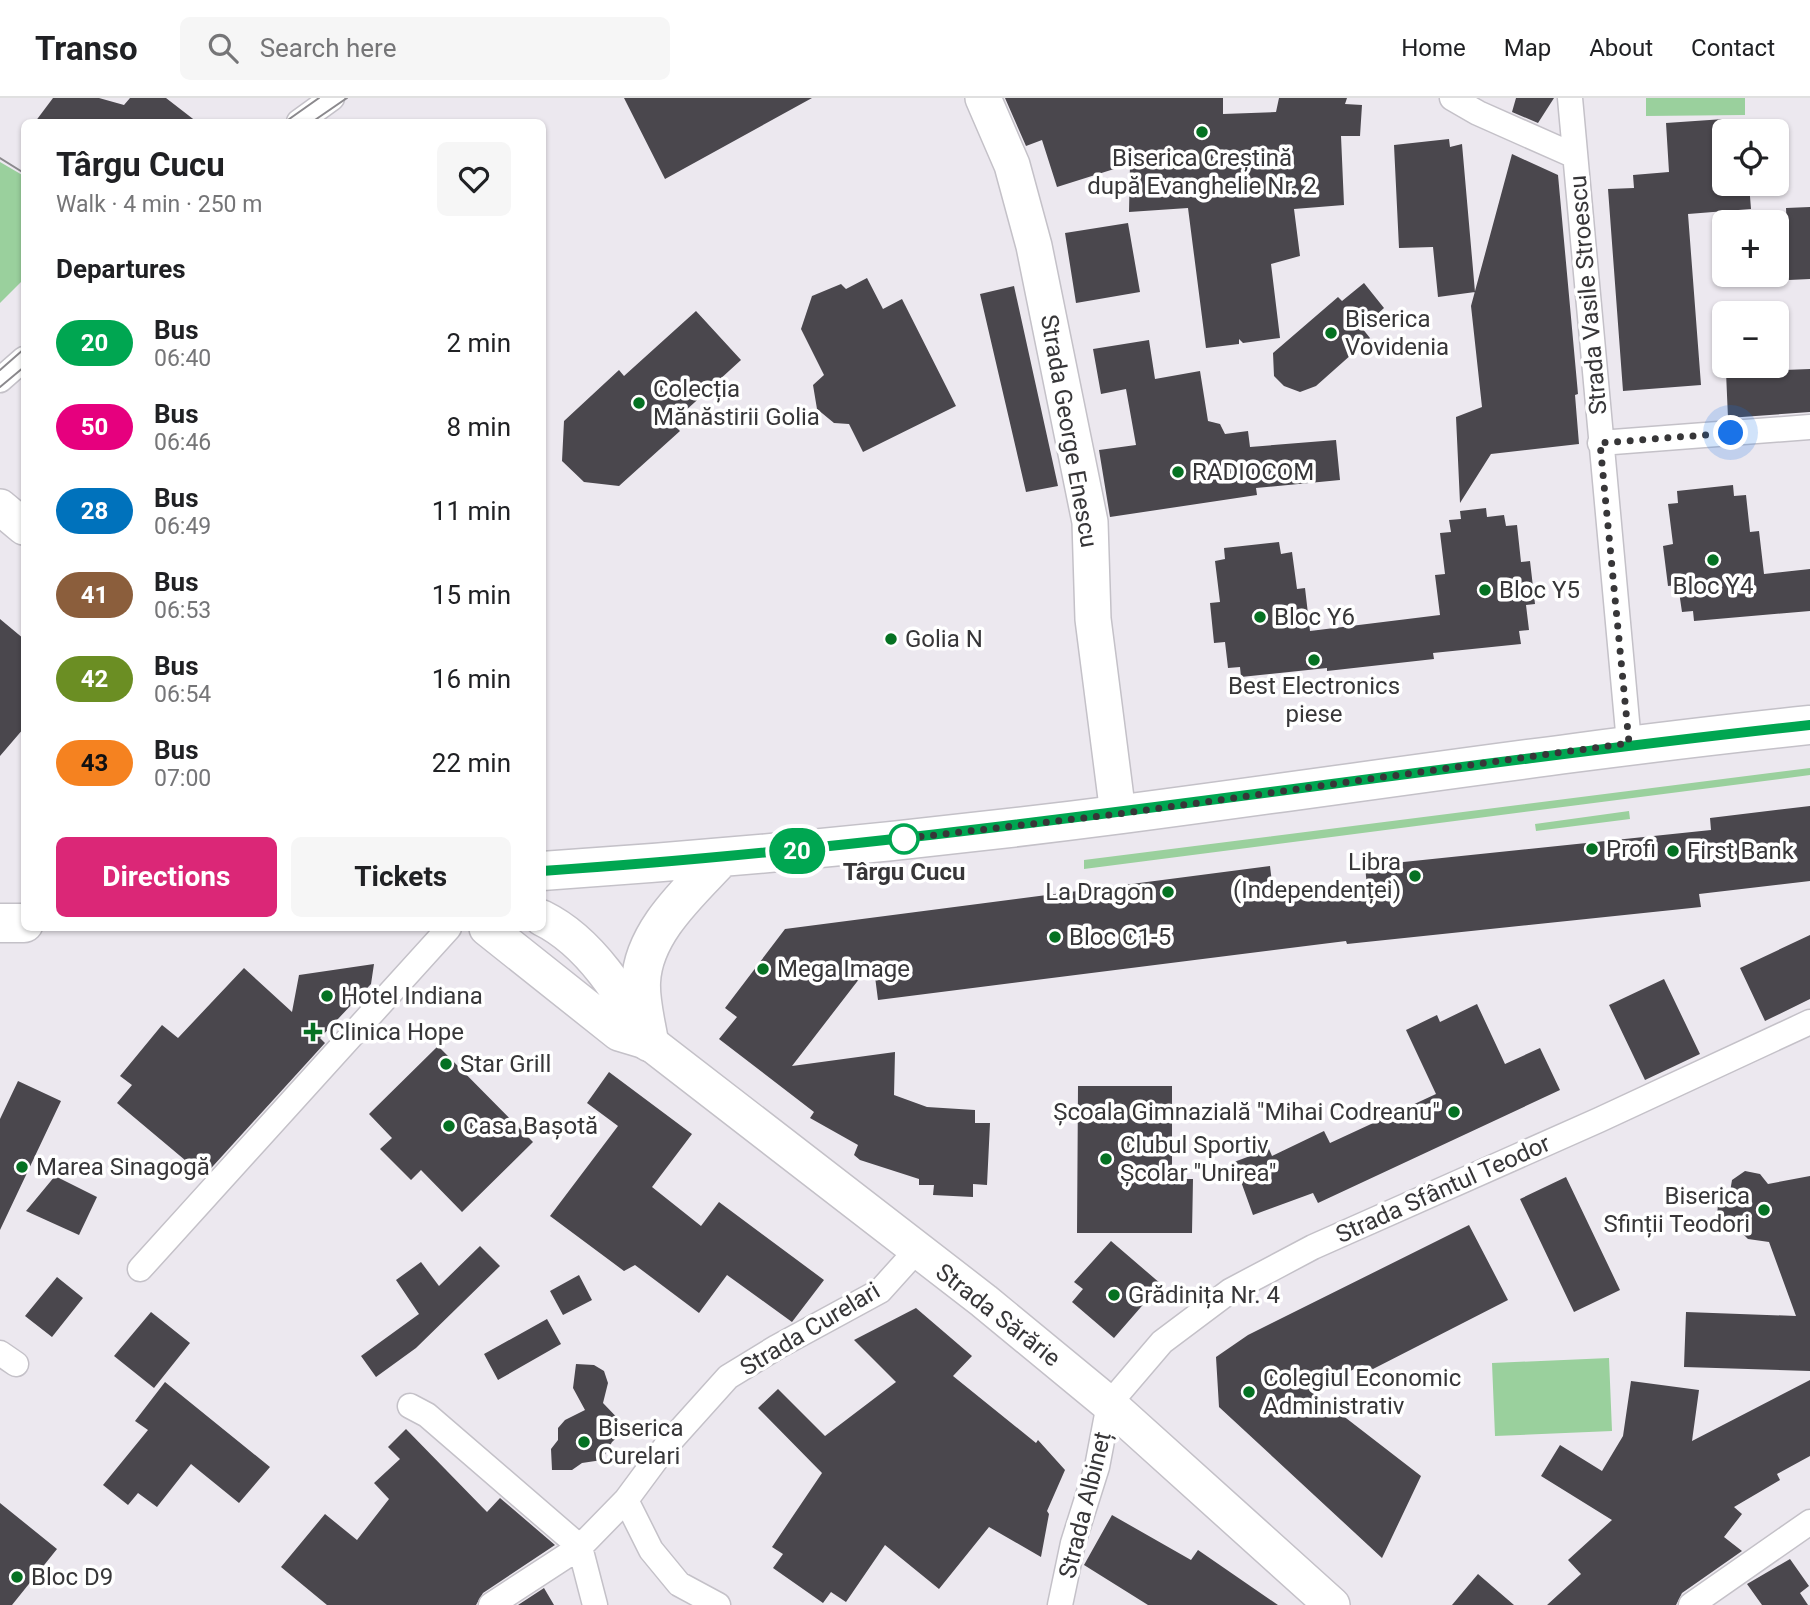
<!DOCTYPE html>
<meta charset="utf-8">
<style>
:root{--surface:#fff;--page:#f6f6f6;--text:#202124;--muted:#757577;--line:#e0e0e0;--accent:#db2777}
body{margin:0;font-family:Roboto,sans-serif;background:var(--page);color:var(--text);height:100vh;display:flex;flex-direction:column;font-size:26px;white-space:nowrap}
*{box-sizing:border-box;margin:0}
p{font-size:23px;color:var(--muted)}
.icon{flex:none;width:38px;height:38px;fill:none;stroke:currentColor;stroke-width:2;stroke-linecap:round;stroke-linejoin:round}
.map{position:relative;flex:1;overflow:hidden}
.drawer{position:absolute;left:21px;top:21px;width:525px;height:812px;display:flex;flex-direction:column;background:var(--surface);border-radius:10px;box-shadow:0 2px 5px #0004}
.drawer>*{flex:none}
.badge{padding:0 14px;border-radius:23px;font-size:24px;line-height:46px}
.controls{position:absolute;left:1712px;top:21px;display:grid;gap:14px}
.controls a{display:grid;place-items:center;width:77px;height:77px;border-radius:10px;background:var(--surface);box-shadow:0 2px 5px #0004;font-size:35px}
.you{position:absolute;width:35px;height:35px;margin:-18px;border:5px solid #fff;border-radius:50%;background:#1a73e8;box-shadow:0 0 0 10px #1a73e833}
.map>.badge{position:absolute;translate:-50% -50%;box-shadow:0 0 0 4px #fff}
h2{padding:0 35px;font-size:26px;line-height:63px}
.round{display:grid;place-items:center;flex:none;width:74px;height:74px;border-radius:10px;background:var(--page)}
.head{display:flex;align-items:center;justify-content:space-between;height:119px;padding:0 35px}
h1{font-size:33px;font-weight:700;line-height:52px}
.action{display:flex;gap:14px;margin-top:auto;padding:14px 35px}
.action a{flex:1;height:80px;border-radius:10px;background:var(--accent);color:#fff;font-size:28px;font-weight:700;line-height:80px;text-align:center}
.action a+a{background:var(--page);color:var(--text)}
ul{padding:0;list-style:none}
li{display:flex;align-items:center;gap:21px;height:84px;padding:0 35px}
li div{flex:1}
li b{display:block;font-size:26px}
li em{font-style:normal}
li .badge{min-width:77px;font-weight:700;text-align:center}
header{display:flex;align-items:center;gap:42px;box-sizing:border-box;height:98px;padding:0 35px;background:var(--surface);border-bottom:2px solid var(--line)}
header strong{font-size:33px}
nav{display:flex;gap:38px;margin-inline-start:auto;font-size:24px}
.search{width:490px;height:63px;background:var(--page);display:flex;align-items:center;gap:18px;box-sizing:border-box;padding:0 24px;border-radius:10px;color:var(--muted);font-size:26px}
.map>svg:first-child{display:block}
.green{fill:#9ad09d}
.building{fill:#4a474d}
.lines{fill:none;stroke-linecap:round;stroke-linejoin:round}
.street-casing{stroke:#c4c1c8;stroke-width:27}
.secondary-casing{stroke:#c4c1c8;stroke-width:38}
.primary-casing{stroke:#c4c1c8;stroke-width:41}
.street{stroke:#fff;stroke-width:24}
.secondary{stroke:#fff;stroke-width:35}
.primary{stroke:#fff;stroke-width:38}
.tram{stroke:#8b898d;stroke-width:2}
.line-casing{stroke:#fff;stroke-width:16}
.line{stroke:#00a651;stroke-width:10}
.walk{stroke:#373638;stroke-width:7;stroke-dasharray:0 12.6}
.poi-dot{fill:#057122;stroke:#fff;stroke-width:2.5}
.stop-dot{fill:#fff;stroke:#00a651;stroke-width:3.5}
.labels{text-anchor:middle;dominant-baseline:central;stroke-width:7;stroke-linejoin:round;paint-order:stroke}
.poi-label{font-size:24px;fill:#373638;stroke:#fff;text-anchor:start}
.street-label{font-size:24px;fill:#373638;stroke:#fff}
.stop-label{font-size:24px;font-weight:bold;fill:#373638;stroke:#fff}
</style>
<header>
<strong>Transo</strong>
<div class="search"><svg class="icon" aria-label="search" viewBox="0 0 24 24"><circle cx="10" cy="10" r="6"/><path d="M15 15l6 6"/></svg>Search here</div>
<nav><a>Home</a><a>Map</a><a>About</a><a>Contact</a></nav>
</header>
<div class="map">
<svg width="1810" height="1507" viewBox="0 0 1810 1507">
<rect width="100%" height="100%" fill="#ece8ef"/>
<path class="green" d="M1646,0H1745V17L1646,18Z
M0,64L24,78V181L0,205Z
M1810,670V677L1084,771V762Z
M1629,713L1630,721L1536,733L1535,726Z
M1609,1260L1612,1333L1495,1338L1492,1265Z"/>
<path class="building" d="M53,0H99L124,7L130,0H166L197,24H35Z
M624,0H812L665,81Z
M1005,0H1223V16L1276,14L1279,0H1347L1345,6L1362,7L1360,38H1341L1344,107L1294,111L1300,158L1271,166L1280,240L1243,245L1239,241V246L1206,250L1188,110L1129,114L1130,66L1057,89L1042,42L1026,48Z
M1516,0H1554L1538,25L1512,14Z
M1724,21V86H1749L1751,111L1688,116L1701,287L1623,293L1608,91L1634,90L1633,77L1669,74L1666,25Z
M1449,41L1450,49L1462,46L1475,194L1438,199L1433,149L1399,150L1394,47Z
M1512,56L1558,77L1578,296L1575,297L1579,346L1491,356L1460,405L1456,319L1482,309L1471,208Z
M1810,109V181L1789,182L1786,110Z
M1128,125L1140,194L1076,205L1065,135Z
M867,180L883,211L902,201L956,308L863,354L849,326L834,325L817,311L813,287L824,277L801,231L812,198L841,186L846,191Z
M1364,185L1384,210L1362,230L1370,240L1316,288L1300,294L1284,288L1274,278L1273,255L1338,199L1342,203Z
M1014,188L1058,388L1026,394L980,196Z
M696,213L741,262L672,325L680,333L619,388L584,384L562,363L564,323L619,272L624,278Z
M1149,242L1155,281L1200,273L1208,323L1220,326L1225,336L1248,333L1250,349L1336,342L1340,382L1256,390L1257,397L1110,419L1099,352L1136,347L1126,291L1101,296L1093,251Z
M1810,271V314L1728,320L1726,274Z
M1733,387L1734,398L1746,397L1750,434L1759,433L1764,476L1810,471V513L1694,523L1693,513L1682,514L1678,487L1668,488L1663,448L1673,446L1668,406L1678,405L1677,393Z
M1486,410L1487,419L1504,417L1506,428L1517,427L1521,464L1530,463L1535,506L1526,507L1529,532L1519,533L1521,546L1433,555L1434,561L1327,573V570L1241,579L1240,569L1228,570L1225,544L1214,545L1210,505L1220,504L1215,463L1225,461L1224,450L1279,444L1281,456L1292,454L1297,491L1305,490L1310,533L1440,517L1435,477L1445,476L1440,435L1451,434L1449,422L1461,421L1460,413Z
M0,521L24,541V630L0,658Z
M1810,708V783L1699,796L1701,809L1347,846L1346,843L878,902L873,863L792,968L895,954L894,997L927,1009L975,1012V1025H990L987,1087L973,1086V1099L933,1097L934,1087H919V1081L860,1062L854,1057L858,1047L810,1020L814,1014L719,941L737,919L725,910L785,831L1270,768L1273,793L1308,788L1309,794L1367,788L1365,768L1711,732L1710,720Z
M1810,837V901L1765,923L1740,870Z
M374,866L371,886L320,940L325,945L204,1078L117,1005L132,987L120,978L162,927L178,940L244,870L292,914L299,877Z
M1664,881L1700,956L1645,982L1609,907Z
M1477,906L1505,966L1540,950L1560,992L1318,1105L1313,1095L1253,1117L1234,1064L1269,1051L1272,1058L1324,1033L1330,1045L1436,996L1406,932L1437,917L1440,924Z
M438,948L533,1044L462,1114L421,1072L411,1082L380,1051L392,1040L369,1016Z
M609,974L692,1036L652,1089L701,1128L719,1104L824,1182L792,1224L727,1177L699,1215L635,1167L624,1173L550,1118L618,1028L587,1005Z
M18,983L61,1003L0,1132V1021Z
M1078,988H1172V1081H1193L1192,1135H1077Z
M1745,1073L1760,1076L1768,1086L1810,1078V1273L1684,1269L1686,1214L1796,1218L1769,1144L1748,1141L1739,1132L1731,1133L1717,1119L1718,1106L1724,1095L1730,1094L1732,1082Z
M55,1078L97,1099L79,1137L26,1113Z
M1566,1079L1620,1192L1574,1214L1520,1101Z
M1469,1127L1508,1202L1373,1271L1362,1267L1311,1293L1421,1378L1382,1460L1219,1309L1216,1259L1248,1237Z
M1111,1143L1161,1186L1114,1240L1072,1204L1083,1191L1074,1184Z
M480,1148L500,1168L416,1250L376,1279L361,1258L419,1216L396,1182L421,1164L439,1188Z
M579,1177L592,1202L563,1217L550,1193Z
M57,1179L83,1200L52,1239L25,1218Z
M916,1210L972,1258L953,1278L1036,1345L1038,1342L1065,1372L1047,1413L1049,1416L1041,1459L989,1429L939,1491L885,1447L846,1504L831,1494L823,1505L773,1470L783,1456L772,1449L822,1375L758,1310L778,1291L825,1338L896,1284L854,1242Z
M151,1214L190,1245L154,1290L114,1258Z
M547,1221L561,1246L498,1282L484,1256Z
M576,1266L594,1267L604,1273L608,1285L603,1305L627,1330L612,1344L602,1362L582,1365L572,1372H552L551,1351L558,1342V1330L565,1322L585,1312L573,1290Z
M1810,1282V1358L1777,1376L1780,1382L1734,1409L1742,1416L1724,1439L1742,1453L1682,1495L1676,1507H1547L1581,1476L1568,1462L1612,1422L1541,1378L1560,1347L1602,1373L1623,1338L1631,1283L1699,1292L1692,1343Z
M165,1284L270,1369L239,1405L191,1366L157,1409L138,1395L128,1407L103,1387L148,1332L135,1323Z
M406,1331L487,1414L500,1400L555,1447L483,1495L476,1507H327L281,1469L325,1416L357,1442L389,1401L374,1385L400,1361L388,1349Z
M0,1405L57,1451L12,1507H0Z
M1112,1417L1191,1462L1198,1452L1278,1507H1148L1084,1467Z
M1790,1461L1809,1488L1800,1495L1808,1507H1762L1747,1486Z
M1478,1476L1514,1507H1452Z
M544,1490L554,1507H518Z"/>
<g class="lines">
<defs>
<path id="street" d="M1452,0L1478,15L1575,58
M1570,0L1629,645
M299,24L332,0
M0,282L24,261
M1600,345L1810,329
M140,1171L449,830
M0,1255L16,1266
M410,1308L427,1317L580,1449
M626,1402L651,1452L679,1486L718,1507
M580,1449L595,1507
M491,1507L580,1449L626,1402L666,1348L728,1279L777,1249L880,1193L916,1153
M1060,1507L1073,1445L1097,1369L1109,1306L1162,1244L1230,1193L1313,1149L1599,1022L1810,924
M1691,1507L1810,1424"/>
<path id="secondary" d="M983,0L1012,67L1034,148L1090,424L1093,521L1118,716
M0,409L24,429
M542,820C591,844 623,898 649,944L984,1203L1109,1306L1332,1507
M487,830L619,935L649,944"/>
<path id="primary" d="M542,773C737,760 930,741 1123,716C1352,686 1580,651 1810,627
M0,825H24
M649,944C646,925 640,904 641,884C643,835 688,795 719,762"/>
</defs>
<use href="#street" class="street-casing"/>
<use href="#secondary" class="secondary-casing"/>
<use href="#primary" class="primary-casing"/>
<use href="#street" class="street"/>
<use href="#secondary" class="secondary"/>
<use href="#primary" class="primary"/>
<path class="tram" d="M285,24L319,0
M312,24L347,0
M0,60L24,75
M0,272L24,251
M0,289L24,269"/>
</g>
<g class="lines">
<defs>
<path id="line" d="M542,773C967,745 1387,672 1810,627"/>
</defs>
<use href="#line" class="line-casing"/>
<use href="#line" class="line"/>
<path class="walk" d="M904,741H900L1118,716L1629,645L1600,345L1731,335"/>
</g>
<g class="poi-dot">
<circle cx="1202" cy="34" r="7"/>
<circle cx="1331" cy="235" r="7"/>
<circle cx="639" cy="305" r="7"/>
<circle cx="1178" cy="374" r="7"/>
<circle cx="1713" cy="462" r="7"/>
<circle cx="1485" cy="492" r="7"/>
<circle cx="1260" cy="519" r="7"/>
<circle cx="891" cy="541" r="7"/>
<circle cx="1314" cy="562" r="7"/>
<circle cx="1592" cy="751" r="7"/>
<circle cx="1673" cy="753" r="7"/>
<circle cx="1415" cy="778" r="7"/>
<circle cx="1168" cy="794" r="7"/>
<circle cx="1055" cy="839" r="7"/>
<circle cx="763" cy="871" r="7"/>
<circle cx="327" cy="898" r="7"/>
<path d="M309.5 923.5h7v7h7v7h-7v7h-7v-7h-7v-7h7z"/>
<circle cx="446" cy="966" r="7"/>
<circle cx="1454" cy="1014" r="7"/>
<circle cx="449" cy="1028" r="7"/>
<circle cx="1106" cy="1061" r="7"/>
<circle cx="22" cy="1069" r="7"/>
<circle cx="1764" cy="1112" r="7"/>
<circle cx="1114" cy="1197" r="7"/>
<circle cx="1249" cy="1294" r="7"/>
<circle cx="584" cy="1344" r="7"/>
<circle cx="17" cy="1479" r="7"/>
</g>
<circle class="stop-dot" cx="904" cy="741" r="14"/>
<g class="labels">
<g class="poi-label">
<text x="1202" y="60" text-anchor="middle">Biserica Creștină<tspan x="1202" dy="28">după Evanghelie Nr. 2</tspan></text>
<text x="1345" y="221">Biserica<tspan x="1345" dy="28">Vovidenia</tspan></text>
<text x="653" y="291">Colecția<tspan x="653" dy="28">Mănăstirii Golia</tspan></text>
<text x="1192" y="374">RADIOCOM</text>
<text x="1713" y="488" text-anchor="middle">Bloc Y4</text>
<text x="1499" y="492">Bloc Y5</text>
<text x="1274" y="519">Bloc Y6</text>
<text x="905" y="541">Golia N</text>
<text x="1314" y="588" text-anchor="middle">Best Electronics<tspan x="1314" dy="28">piese</tspan></text>
<text x="1606" y="751">Profi</text>
<text x="1687" y="753">First Bank</text>
<text x="1401" y="764" text-anchor="end">Libra<tspan x="1401" dy="28">(Independenței)</tspan></text>
<text x="1154" y="794" text-anchor="end">La Dragon</text>
<text x="1069" y="839">Bloc C1-5</text>
<text x="777" y="871">Mega Image</text>
<text x="341" y="898">Hotel Indiana</text>
<text x="329" y="934">Clinica Hope</text>
<text x="460" y="966">Star Grill</text>
<text x="1440" y="1014" text-anchor="end">Școala Gimnazială "Mihai Codreanu"</text>
<text x="463" y="1028">Casa Bașotă</text>
<text x="1120" y="1047">Clubul Sportiv<tspan x="1120" dy="28">Școlar "Unirea"</tspan></text>
<text x="36" y="1069">Marea Sinagogă</text>
<text x="1750" y="1098" text-anchor="end">Biserica<tspan x="1750" dy="28">Sfinții Teodori</tspan></text>
<text x="1128" y="1197">Grădinița Nr. 4</text>
<text x="1263" y="1280">Colegiul Economic<tspan x="1263" dy="28">Administrativ</tspan></text>
<text x="598" y="1330">Biserica<tspan x="598" dy="28">Curelari</tspan></text>
<text x="31" y="1479">Bloc D9</text>
</g>
<g class="street-label">
<text transform="translate(1588 197) rotate(-95)">Strada Vasile Stroescu</text>
<text transform="translate(1069 333) rotate(80)">Strada George Enescu</text>
<text transform="translate(1443 1091) rotate(-24)">Strada Sfântul Teodor</text>
<text transform="translate(998 1217) rotate(38)">Strada Sărărie</text>
<text transform="translate(810 1231) rotate(-31)">Strada Curelari</text>
<text transform="translate(1085 1407) rotate(-76)">Strada Albineț</text>
</g>
<g class="stop-label">
<text x="904" y="774">Târgu Cucu</text>
</g>
</g>
</svg>
<div class="controls">
<a><svg class="icon" aria-label="locate" viewBox="0 0 24 24"><circle cx="12" cy="12" r="6"/><path d="M12 2v4M12 18v4M2 12h4M18 12h4"/></svg></a>
<a>+</a>
<a>−</a>
</div>
<div class="you" style="left:1731px;top:335px"></div>
<b class="badge" style="left:797px;top:753px;background:#00a651;color:#fff">20</b>
<section class="drawer">
<div class="head"><div><h1>Târgu Cucu</h1><p>Walk · 4 min · 250 m</p></div><a class="round"><svg class="icon" aria-label="heart" viewBox="0 0 24 24"><path d="M12 20l-8-8c-3-5 5-10 8-4 3-6 11-1 8 4z"/></svg></a></div>
<h2>Departures</h2>
<ul>
<li><span class="badge" style="background:#00a651;color:#fff">20</span><div><b>Bus</b><p>06:40</p></div><em>2 min</em></li>
<li><span class="badge" style="background:#e6007e;color:#fff">50</span><div><b>Bus</b><p>06:46</p></div><em>8 min</em></li>
<li><span class="badge" style="background:#0072bc;color:#fff">28</span><div><b>Bus</b><p>06:49</p></div><em>11 min</em></li>
<li><span class="badge" style="background:#8b5e3c;color:#fff">41</span><div><b>Bus</b><p>06:53</p></div><em>15 min</em></li>
<li><span class="badge" style="background:#6b8e23;color:#fff">42</span><div><b>Bus</b><p>06:54</p></div><em>16 min</em></li>
<li><span class="badge" style="background:#f58220;color:#111">43</span><div><b>Bus</b><p>07:00</p></div><em>22 min</em></li>
</ul>
<div class="action"><a>Directions</a><a>Tickets</a></div>
</section>
</div>
